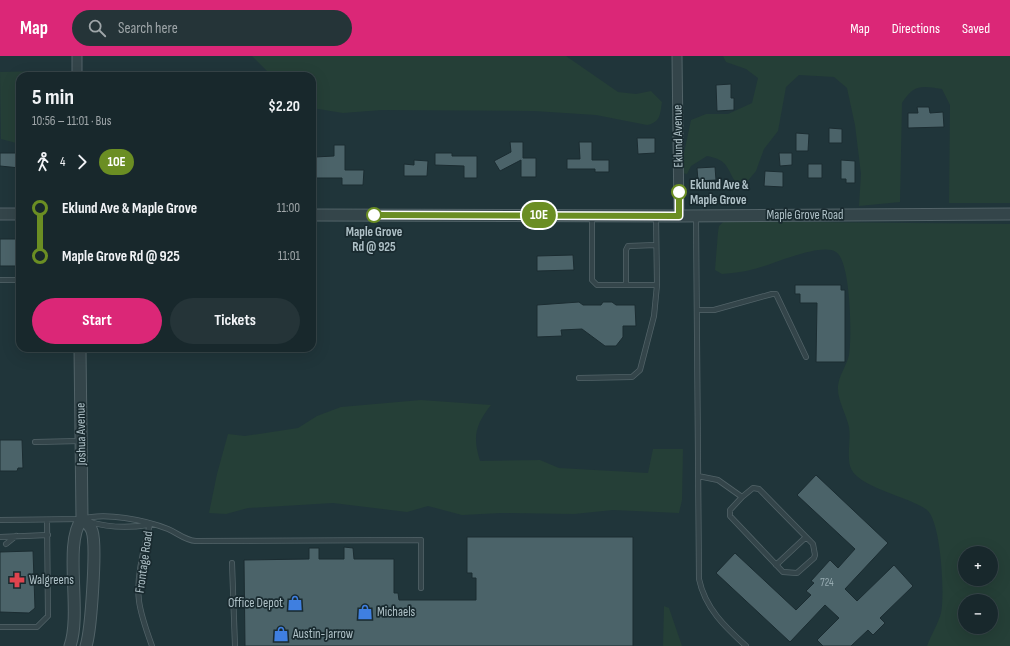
<!DOCTYPE html>
<meta charset="utf-8">
<style>
:root{--surface:#18282c;--page:#253438;--text:#f1f3f6;--muted:#9fa6a9;--line:#364448;--accent:#db2777}
body{margin:0;font-family:"Sofia Sans Condensed",sans-serif;background:var(--page);color:var(--text);height:100vh;display:flex;flex-direction:column;font-size:15px;white-space:nowrap}
*{box-sizing:border-box;margin:0}
p{font-size:13px;color:var(--muted)}
.icon{flex:none;width:22px;height:22px;fill:none;stroke:currentColor;stroke-width:2;stroke-linecap:round;stroke-linejoin:round}
.map{position:relative;flex:1;overflow:hidden}
.panel{position:absolute;left:16px;top:16px;width:300px;height:280px;display:flex;flex-direction:column;background:var(--surface);border-radius:12px;box-shadow:0 4px 16px #0002,0 0 0 1px var(--line)}
.panel>*{flex:none}
.badge{padding:0 8px;border-radius:13px;font-size:14px;line-height:26px}
.tools{position:absolute;left:958px;top:490px;display:grid;gap:8px}
.tools a{display:grid;place-items:center;width:40px;height:40px;border-radius:50%;background:var(--surface);box-shadow:0 4px 16px #0002,0 0 0 1px var(--line);font-size:20px}
.map>.badge{position:absolute;translate:-50% -50%;box-shadow:0 0 0 2px #fff}
.legs{display:flex;align-items:center;gap:6px;height:44px;padding:0 16px;font-size:13px}
.legs p{margin-inline-start:auto}
.head{display:flex;align-items:center;justify-content:space-between;height:68px;padding:0 16px}
h1{font-size:22px;font-weight:700;line-height:30px}
.button{display:flex;gap:8px;margin-top:auto;padding:8px 16px}
.button a{flex:1;height:46px;border-radius:24px;background:var(--accent);color:#fff;font-size:16px;font-weight:700;line-height:46px;text-align:center}
.button a+a{background:var(--page);color:var(--text)}
ul{padding:0 16px;list-style:none}
li{display:flex;align-items:center;gap:14px;height:48px;font-size:15px}
li i{display:grid;place-items:center;width:6px;height:100%;margin:0 5px;background:currentColor}
li i::after{content:'';width:10px;height:10px;margin:-5px;border:3px solid;border-radius:50%;background:var(--surface)}
li p{margin-inline-start:auto}
li:first-child i{background:linear-gradient(#0000 50%,currentColor 0)}
li:last-child i{background:linear-gradient(currentColor 50%,#0000 0)}
header{display:flex;align-items:center;gap:24px;box-sizing:border-box;height:56px;padding:0 20px;background:var(--accent);color:#fff}
header strong{font-size:19px}
nav{display:flex;gap:22px;margin-inline-start:auto;font-size:14px}
.search{width:280px;height:36px;background:var(--page);display:flex;align-items:center;gap:10px;box-sizing:border-box;padding:0 14px;border-radius:22px;color:var(--muted);font-size:15px}
.map>svg:first-child{display:block}
.green{fill:#253f37;fill-rule:evenodd}
.building{fill:#4b6369;stroke:#1b2c31}
.lines{fill:none;stroke-linecap:round;stroke-linejoin:round}
.service-casing{stroke:#526368;stroke-width:6}
.minor-casing{stroke:#526368;stroke-width:11}
.tertiary-casing{stroke:#526368;stroke-width:13}
.service{stroke:#34454a;stroke-width:4.5}
.minor{stroke:#34454a;stroke-width:9}
.tertiary{stroke:#34454a;stroke-width:11}
.line-1-casing{stroke:#fff;stroke-width:9}
.line-1{stroke:#6b8e23;stroke-width:6}
.stop-1-dot{fill:#fff;stroke:#6b8e23;stroke-width:2}
.labels{text-anchor:middle;dominant-baseline:central;stroke-width:3.5;stroke-linejoin:round;paint-order:stroke}
.number-label{font-size:11px;fill:#96aab0}
.street-label{font-size:13px;fill:#afc1c7;stroke:#192a2f}
.stop-label{font-size:13px;font-weight:bold;fill:#afc1c7;stroke:#192a2f;text-anchor:start}
.poi-label{font-size:13px;fill:#afc1c7;stroke:#192a2f;text-anchor:start}
</style>
<header>
<strong>Map</strong>
<div class="search"><svg class="icon" aria-label="search" viewBox="0 0 24 24"><circle cx="10" cy="10" r="6"/><path d="M15 15l6 6"/></svg>Search here</div>
<nav><a>Map</a><a>Directions</a><a>Saved</a></nav>
</header>
<div class="map">
<svg width="1010" height="590" viewBox="0 0 1010 590">
<rect width="100%" height="100%" fill="#20353a"/>
<path class="green" d="M252,0H566L618,36L636,38L651,35L662,46C660,58 661,66 647,69L596,59L534,55L382,54L343,57L312,52V20H272Z
M723,0H1010V147H949L950,49L942,33C921,30 914,28 902,47L900,146L859,150L861,118L855,69L847,32L834,21L799,19L786,31L778,75L764,93L756,115L746,127H736C726,111 728,104 707,100L691,110L687,118L682,117L684,97L691,64L706,58H728L752,47L758,22L746,13L726,6Z
M42,15L53,20H20V86L16,87L1,83L0,16Z
M724,165L1010,168V590H927C931,579 938,568 941,557C945,539 941,465 927,454C911,441 855,431 850,410C847,397 851,383 849,371C846,357 837,344 838,330C839,319 847,309 849,299C852,281 851,205 836,196C821,186 772,209 754,213C744,216 732,217 722,218L715,214L718,176L719,170ZM965,497H991V523H965ZM965,545H991V571H965Z
M421,344L491,349C476,368 472,380 480,405L540,404L559,412L648,417L653,393H683L682,444L679,457L613,454L574,458L501,457L462,459L428,450L407,456L333,447L248,452L226,458L209,457L217,418L228,378L245,380L298,372L317,360L341,351Z
M664,550L669,552L682,590H663Z"/>
<path class="building" d="M731,28V42H734V54L717,55L716,29Z
M917,51H929L930,57L943,56L944,71L908,72V57H918Z
M829,72L842,73V87H829Z
M796,77L809,78L808,95H796Z
M637,82H655V97L638,98Z
M510,86H523V102H536V121H521V104L500,115L494,105L511,96Z
M579,86H592V104H609V116H595V113H567V103H580Z
M334,89H345V114H364L363,129H342V122H312V105H315V101L334,100Z
M0,97H20V112L0,110Z
M435,97H452V100H477V122H464V110L435,109Z
M779,97H792V109L780,110Z
M414,104L428,105L427,120H404V108L414,109Z
M841,104L855,105V127H846V123H841Z
M808,108H822V122H808Z
M715,111L716,124L698,125L697,112Z
M765,115L783,116V131L764,130Z
M0,183H20V210H0Z
M573,199L574,214L537,215V200Z
M795,229H841V234H845V306H816L817,247H800V238H795Z
M579,246L583,249H601L603,246H612L616,249H635L636,270H623V281L616,290H605L582,273L561,274L562,280L537,281V249Z
M0,384H22L23,412H18L17,415H0Z
M816,419L888,487L845,533L857,545L894,509L913,530L880,562L885,567L873,579L868,574L851,590H823L817,584L839,562L825,549L790,586L716,517L735,497L796,554L811,539L806,535L814,527L811,525L830,504L838,512L855,493L797,439Z
M467,481H633V590H245L244,504L309,503V492H319V503H344V491L353,492L354,503H394V537H398L399,544H476V522H472V517H467Z
M33,495L35,552L29,557L0,556V496Z"/>
<g class="lines">
<defs>
<path id="service" d="M592,160V224L597,229H657L656,160
M696,160L699,523C705,552 725,571 746,590
M0,224H20
M626,229V194L628,190L656,189
M697,254H714L772,238H776L806,301
M579,322L632,321L640,314L654,260L657,229
M35,386L80,385
M698,420L718,424L742,441L730,454V460L783,516L797,517L814,502L815,499L813,488L759,433L753,432L742,441
M0,464L82,463C105,456 145,464 168,473C178,477 184,484 196,485L421,484V532
M90,466C110,472 128,472 148,469
M150,468C144,493 136,520 139,545C141,560 147,576 152,590
M0,481L48,479
M6,488L16,480
M232,507L235,590
M776,509L806,481
M0,571H37L48,560L47,464"/>
<path id="minor" d="M77,0V20
M677,0L679,160"/>
<path id="tertiary" d="M0,158H20
M312,159L679,160L1010,158
M82,463C87,467 90,469 92,475C97,489 91,575 86,590
M70,590C82,556 63,487 82,463L80,292"/>
</defs>
<use href="#service" class="service-casing"/>
<use href="#minor" class="minor-casing"/>
<use href="#tertiary" class="tertiary-casing"/>
<use href="#service" class="service"/>
<use href="#minor" class="minor"/>
<use href="#tertiary" class="tertiary"/>
</g>
<g class="lines">
<defs>
<path id="line-1" d="M374,159L679,160V136"/>
</defs>
<use href="#line-1" class="line-1-casing"/>
<use href="#line-1" class="line-1"/>
</g>
<defs>
<symbol id="pharmacy-bare" viewBox="-9 -9 18 18"><path d="M-2-6h4v4h4v4h-4v4h-4v-4h-4v-4h4Z" fill="#e0444e" stroke="#192a2f" stroke-width="2.5" paint-order="stroke"/></symbol>
<symbol id="shop-bare" viewBox="-9 -9 18 18"><path d="M-5-2.5h2.3a2.7 3.5 0 0 1 5.4 0H5L5.5 6h-11ZM-1.5-2.5h3a1.5 2.3 0 0 0-3 0Z" fill="#3f7fe0" stroke="#192a2f" stroke-width="2.5" paint-order="stroke"/></symbol>
</defs>
<g fill-rule="evenodd">
<use href="#pharmacy-bare" x="6" y="513" width="22" height="22"/>
<use href="#shop-bare" x="284" y="536" width="22" height="22"/>
<use href="#shop-bare" x="354" y="545" width="22" height="22"/>
<use href="#shop-bare" x="270" y="567" width="22" height="22"/>
</g>
<g class="stop-1-dot">
<circle cx="679" cy="136" r="7"/>
<circle cx="374" cy="159" r="7"/>
</g>
<g class="labels">
<g class="number-label">
<text x="827" y="526">724</text>
</g>
<g class="street-label">
<text transform="translate(678 80) rotate(-91)">Eklund Avenue</text>
<text x="805" y="159">Maple Grove Road</text>
<text transform="translate(81 378) rotate(-91)">Joshua Avenue</text>
<text transform="translate(144 506) rotate(-82)">Frontage Road</text>
</g>
<g class="stop-label">
<text x="690" y="129">Eklund Ave &amp;<tspan x="690" dy="15">Maple Grove</tspan></text>
<text x="374" y="176" text-anchor="middle">Maple Grove<tspan x="374" dy="15">Rd @ 925</tspan></text>
</g>
<g class="poi-label">
<text x="29" y="524">Walgreens</text>
<text x="283" y="547" text-anchor="end">Office Depot</text>
<text x="377" y="556">Michaels</text>
<text x="293" y="578">Austin-Jarrow</text>
</g>
</g>
</svg>
<div class="tools">
<a>+</a>
<a>−</a>
</div>
<b class="badge" style="left:539px;top:159px;background:#6b8e23;color:#fff">10E</b>
<section class="panel">
<div class="head"><div><h1>5 min</h1><p>10:56 – 11:01 · Bus</p></div><b>$2.20</b></div>
<div class="legs"><svg class="icon" aria-label="walk" viewBox="0 0 24 24"><circle cx="13" cy="4" r="2"/><path d="M13 8l-2 6 4 7M11 14l-3 7M7 12l3-4h3l4 4"/></svg>4<svg class="icon" aria-label="forward" viewBox="0 0 24 24"><path d="M9 5l7 7-7 7"/></svg><b class="badge" style="background:#6b8e23;color:#fff">10E</b></div>
<ul>
<li><i style="color:#6b8e23"></i><b>Eklund Ave &amp; Maple Grove</b><p>11:00</p></li>
<li><i style="color:#6b8e23"></i><b>Maple Grove Rd @ 925</b><p>11:01</p></li>
</ul>
<div class="button"><a>Start</a><a>Tickets</a></div>
</section>
</div>
